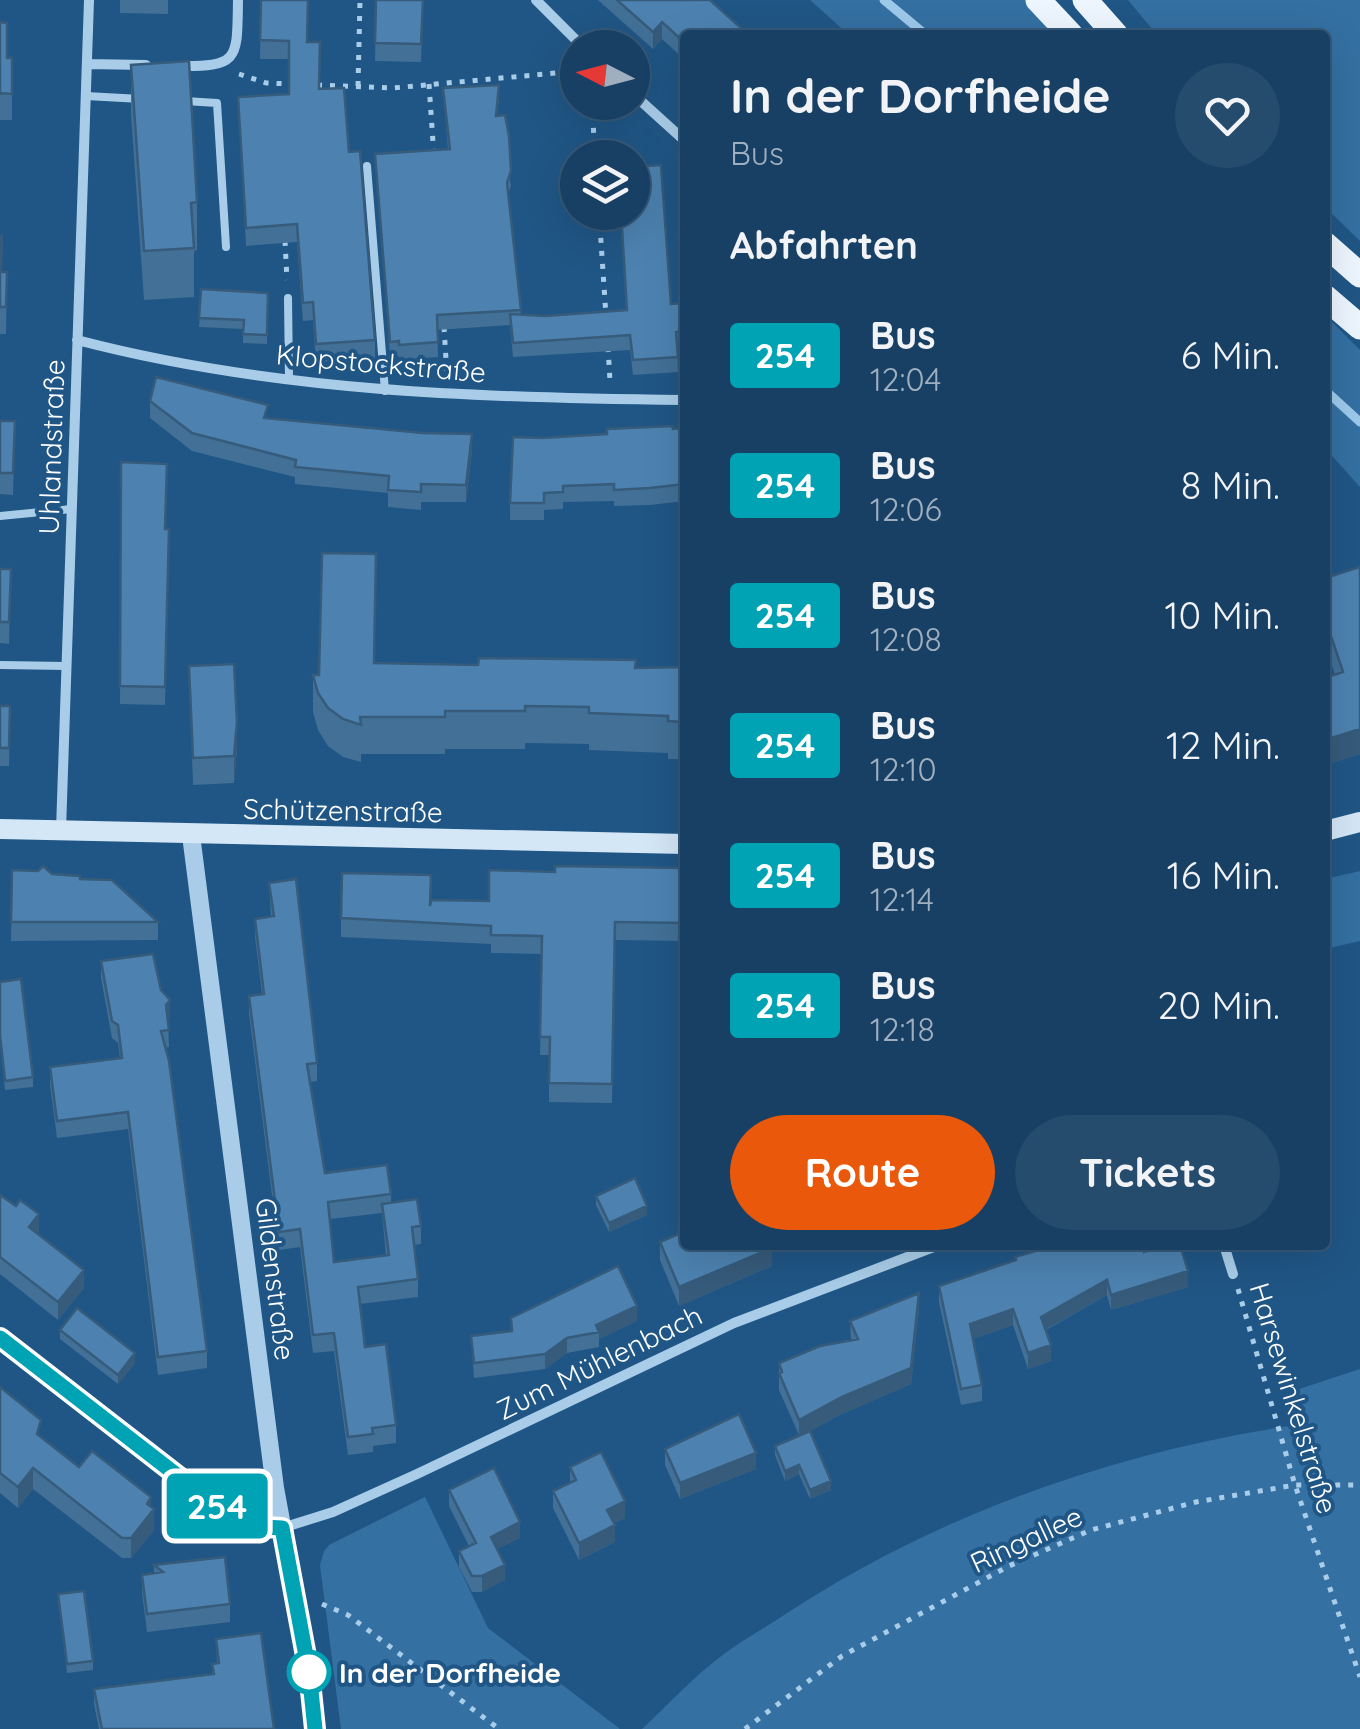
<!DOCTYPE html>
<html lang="de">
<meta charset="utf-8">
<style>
:root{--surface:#184064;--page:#254b6d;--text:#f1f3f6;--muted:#9fafbf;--line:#365978;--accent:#ea580c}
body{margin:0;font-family:Quicksand,sans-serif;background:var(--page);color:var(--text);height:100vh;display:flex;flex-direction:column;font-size:38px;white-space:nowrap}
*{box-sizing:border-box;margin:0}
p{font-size:32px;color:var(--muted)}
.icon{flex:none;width:55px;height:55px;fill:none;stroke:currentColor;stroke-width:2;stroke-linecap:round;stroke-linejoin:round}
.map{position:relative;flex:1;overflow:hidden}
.drawer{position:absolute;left:680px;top:30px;width:650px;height:1220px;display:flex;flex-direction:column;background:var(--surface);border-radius:10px;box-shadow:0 10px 40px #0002,0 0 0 2px var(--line)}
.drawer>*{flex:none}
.badge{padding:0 20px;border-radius:8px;font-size:35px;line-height:65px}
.needle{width:65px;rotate:276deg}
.buttons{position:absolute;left:560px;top:30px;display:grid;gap:20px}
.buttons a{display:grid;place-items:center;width:90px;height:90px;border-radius:50%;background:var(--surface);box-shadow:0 10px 40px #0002,0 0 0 2px var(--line);font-size:50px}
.map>.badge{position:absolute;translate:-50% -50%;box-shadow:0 0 0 5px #fff}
h2{padding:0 50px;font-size:38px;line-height:90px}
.round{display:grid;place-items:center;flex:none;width:105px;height:105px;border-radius:52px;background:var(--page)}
.summary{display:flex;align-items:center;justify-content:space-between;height:170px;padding:0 50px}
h1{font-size:48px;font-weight:800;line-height:75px}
.button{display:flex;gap:20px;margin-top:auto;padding:20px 50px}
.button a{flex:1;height:115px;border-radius:60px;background:var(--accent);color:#fff;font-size:40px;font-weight:800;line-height:115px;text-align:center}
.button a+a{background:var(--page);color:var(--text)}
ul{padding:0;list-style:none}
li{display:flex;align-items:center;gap:30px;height:130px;padding:0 50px}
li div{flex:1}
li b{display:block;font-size:38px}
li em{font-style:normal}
li .badge{min-width:110px;font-weight:700;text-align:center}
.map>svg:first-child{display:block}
.green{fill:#3470a2}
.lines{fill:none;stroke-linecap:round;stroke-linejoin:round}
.stream{stroke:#9dc9eb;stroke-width:9}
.path{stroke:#a9cde9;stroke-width:5;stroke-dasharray:5 8;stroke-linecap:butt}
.service{stroke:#a9cde9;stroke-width:8}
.minor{stroke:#a9cde9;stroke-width:10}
.tertiary{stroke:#a9cde9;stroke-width:18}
.secondary{stroke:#d4e7f7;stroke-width:20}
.primary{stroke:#edf5fe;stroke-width:25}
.wall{fill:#427097;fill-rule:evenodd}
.shaded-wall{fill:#365b7b}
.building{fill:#4d82b0;stroke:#365b7b;stroke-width:2.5}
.line-casing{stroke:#fff;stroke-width:22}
.line{stroke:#00a3b4;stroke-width:15}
.stop-dot{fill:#fff;stroke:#00a3b4;stroke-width:5}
.labels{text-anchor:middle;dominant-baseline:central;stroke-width:8;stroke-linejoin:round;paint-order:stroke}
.street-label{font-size:28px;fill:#fff;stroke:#205685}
.stop-label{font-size:28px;font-weight:bold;fill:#fff;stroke:#205685;text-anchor:start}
</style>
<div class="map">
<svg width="1360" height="1729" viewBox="0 0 1360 1729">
<rect width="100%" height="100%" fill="#205685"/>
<path class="green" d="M810,0H1028L1057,35H849Z
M1128,0H1360V241L1325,207V35H1157Z
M1325,315L1360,350V487L1325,448Z
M1360,871V941L1325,949V879Z
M1360,1369V1729H642C668,1705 692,1678 720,1657C738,1643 759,1631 778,1619C936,1514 1115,1451 1302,1424L1293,1391Z
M425,1497L488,1628L620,1729H341L320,1565L324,1551L329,1545Z"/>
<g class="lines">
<path class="stream" d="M884,0L926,35
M1325,390L1360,422"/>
<path class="path" d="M239,74L266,83L291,84
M429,84L434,157
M317,85L393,88L578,71
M358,86L360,0
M592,102L595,158
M599,212L606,316
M285,241L287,280
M444,327L447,376
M608,347L610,381
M1238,1289L1295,1485L1360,1677
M322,1604L348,1615L499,1729
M745,1729L842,1656L1009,1566L1091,1530L1196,1502L1295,1485H1360"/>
<path class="service" d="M86,96L141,99
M185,101L217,103L226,247
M367,166L385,391
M288,298L289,379
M0,516L72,509
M0,665L66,666
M205,1493L275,1488"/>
<path class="minor" d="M536,0L584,48
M87,64L146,65
M178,66C240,67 237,59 238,0
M632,93L685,141
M77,340C276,392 480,398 685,400
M61,830L89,0
M1224,1245L1233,1274
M282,1528L333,1512L417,1474L734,1323L939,1245"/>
<path class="tertiary" d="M191,835L275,1488L309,1672L315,1729
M0,1338L232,1518L264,1527L282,1528"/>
<path class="secondary" d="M0,829L685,844
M1325,831L1360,822"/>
<path class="primary" d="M1038,0L1071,35
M1085,0L1116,35
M1325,244L1360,275
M1325,297L1360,327"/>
</g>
<path class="wall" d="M120,0H168V14L120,13Z
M261,0L307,42L320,89L349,152L375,340V358L316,362L313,320L303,321L297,242L246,246L238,97L289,94V59H260Z
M376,0H423L421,62L375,61Z
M598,0H710L741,35H685V60L662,39L653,49Z
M0,22L7,58H12V120H0Z
M131,65L197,202V250L194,251V297L144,300L131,114Z
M443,88L499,99L497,116L511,186L508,194L521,315L545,316L626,310L620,212H632L671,304L685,303V346L677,347L678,372L633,375L630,350L513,357L510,325L437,330L438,357L399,360V356L390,357L375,154L448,149Z
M0,236L2,272H7L6,334H0Z
M201,289L268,293L267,344L243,343V329L199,327Z
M150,401L472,451L466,502H421V510L388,507V493L295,484V477L192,451L150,418Z
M0,421H15L13,495L0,494Z
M685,428V501L650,505L614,506V501L563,502V509L544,510V520H510V503L542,438Z
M121,462L165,529H169L165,705L120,704Z
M1360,567V754L1325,765L1335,675L1325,643V578Z
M0,569H11L9,644L0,643Z
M375,663L636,668L685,667V759H668V753L589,750V744L525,743V749H445V754H361V762L343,757L328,746L318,730L313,712V675H319Z
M189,666L237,749L234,783L193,785Z
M0,706H10L9,766H0Z
M685,868V941L615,940L612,1103L549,1102V1055H540L542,954L491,953V944L341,937V918L430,901H489L555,872Z
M12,870L52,874L80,879L158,922V940L11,941Z
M269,883L317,1063V1081L310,1082L325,1173L391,1194V1203L421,1226V1244L414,1245L418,1279V1297L360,1304L365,1347L396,1425V1443L373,1446V1452L348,1455L334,1351L313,1353L300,1247L279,1250L249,1014V996L262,994L255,937V919L271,917ZM382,1213L386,1256L334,1262L330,1219Z
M101,961L161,990L170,1018L168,1020L169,1047L165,1048L207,1351V1368L158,1375L128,1129L57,1138L50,1085V1067L120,1058L118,1043L112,1038L101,978Z
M0,982L33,1077V1087L5,1090L0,1044Z
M0,1195L39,1232L37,1234L84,1288L58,1320L0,1274Z
M596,1196L647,1215L609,1232L596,1205Z
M660,1242L772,1266L679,1306L660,1260Z
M1144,1252L1188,1287L1111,1310L1107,1295L1046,1330L1051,1361L1028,1369L1013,1325L973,1339L982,1385V1401L961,1405L939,1302V1286Z
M919,1309L911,1384L842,1414L810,1431L831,1490L810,1499L799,1474L785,1481L775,1455V1446L799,1435L779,1390V1363L851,1340L850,1321Z
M511,1318L637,1321L599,1339V1347L567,1353L545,1369L474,1378L471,1336L511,1331Z
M60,1330L135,1363L118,1384L60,1339Z
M0,1387L41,1437L79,1467L151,1507L154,1530L131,1558H122L33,1489L18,1508L0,1493Z
M665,1449L756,1469L680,1499L665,1465Z
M570,1467L625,1518L614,1523L615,1542L579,1560L553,1508V1491L570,1483Z
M449,1490L520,1538L497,1549L505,1580L482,1592H472L459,1567V1551L469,1546L449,1506Z
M154,1565L230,1604V1622L147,1632L142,1593V1575L154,1573Z
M58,1594L93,1661V1670L67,1673Z
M216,1639L274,1729H99L94,1704V1689L212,1674V1664H217Z"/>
<path class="shaded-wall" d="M662,22V39L653,49V32Z
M472,434V451L466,502V485Z
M237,722V749L234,783V756Z
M1360,729V754L1325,765V740Z
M170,1000V1018L166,1022V1005Z
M647,1206V1215L609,1232V1223Z
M39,1214V1232L29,1245V1227Z
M772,1248V1266L679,1306V1287Z
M84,1270V1288L58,1320V1302Z
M1188,1271V1287L1111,1310V1295Z
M1107,1280V1295L1041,1332V1317Z
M919,1293V1309L911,1384L842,1414L799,1437V1420Z
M637,1306V1321L599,1339V1332L596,1325Z
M1013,1309V1325L970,1340V1324Z
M567,1338V1353L545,1369V1354Z
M1051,1345V1361L1028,1369V1353Z
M135,1353V1363L118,1384V1375Z
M756,1453V1469L680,1499V1483Z
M799,1465V1474L785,1481V1471Z
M33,1468V1489L18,1508V1487Z
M831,1481V1490L810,1499V1490Z
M151,1497V1512L154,1509V1530L131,1558V1538L147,1504Z
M625,1501V1518L607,1527V1510Z
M520,1522V1538L491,1552V1537Z
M615,1525V1542L579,1560V1543Z
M505,1565V1580L482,1592V1576Z"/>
<path class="building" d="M261,0H308L307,42H320L319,89L344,88L349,152L360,151L375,340L316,344L313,302L303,303L297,224L246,228L238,97L289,94V41L260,40Z
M376,0H423L421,44L375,43Z
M617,0H710L741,28L735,35H685V43L662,22L653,32Z
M0,22L7,23V58H12V94L0,93V95Z
M189,61L197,202L191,203L194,248L144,251L131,65Z
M499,85L496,116L505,115L509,136L511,171L507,183L521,310L437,315L438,342L399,345V341L390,342L375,154L450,149L443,88Z
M661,165L671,304L685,303V331L676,332L678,357L633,360L630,335L513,343L510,314L545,316L627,310L621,212H632V167Z
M0,236H2L1,272H7L6,307H0Z
M201,289L268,293L267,335L243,334L244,320L199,318Z
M156,377L268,405L264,418L423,433L472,434L466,485L421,484V492L388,490L389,476L295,467L296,460L192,433L150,401Z
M0,421H15L13,473H0Z
M672,426L673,429L685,428V484L650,488L614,490V484L563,486V492L544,493V503H510L513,437L542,438L607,434V429Z
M121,462L167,464L165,529H169L165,687L120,686Z
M322,553L376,554L374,663L478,665L479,658L636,660L635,668L685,667V722L668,721V716L589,713V707L525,706V711H445V717H360L361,725L343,719L328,708L318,693L313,675H319Z
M1360,567V729L1325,740V678L1343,672L1325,618V578Z
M0,569H11L9,622H0Z
M234,664L237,722L234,756L193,758L189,666Z
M0,706H10L9,748H0Z
M43,866L52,874L80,876V879L112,880L158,922H11L12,870L38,871Z
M555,866L685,868V923L615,922L612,1084L549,1083L550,1037H540L542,936L491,935V926L341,918L342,873L431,875L430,906L431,900L489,901V870L555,872Z
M296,879L317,1063L307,1064L325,1173L387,1165L391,1194L328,1202L334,1262L389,1255L382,1204L417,1199L421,1226L412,1227L418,1279L358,1287L365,1347L386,1344L396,1425L372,1428L373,1434L348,1437L334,1333L313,1335L300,1229L279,1232L249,996L264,994L255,919L274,916L269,883Z
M153,954L161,990L170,1000L166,1005L169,1030L161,1031L169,1061L207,1351L158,1357L128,1112L57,1121L50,1067L122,1058L118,1025L112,1021L101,961Z
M21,979L33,1077L5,1081L0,1035V982Z
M635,1178L647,1206L609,1223L596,1196Z
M0,1195L16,1206L20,1200L39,1214L29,1227L84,1270L58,1302L0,1257Z
M685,1231V1245H771L772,1248L679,1287L660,1242Z
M1056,1245H1142L1144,1252L1168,1245H1180L1188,1271L1111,1295L1107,1280L1041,1317L1051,1345L1028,1353L1013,1309L970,1324L982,1385L961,1389L939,1286L1016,1260L1015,1257Z
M618,1266L637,1306L596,1325L599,1332L567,1338L545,1354L474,1363L471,1336L512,1331L511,1318Z
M919,1293L911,1368L842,1397L799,1420L779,1373L782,1372L779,1363L820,1346L858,1339L850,1321Z
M77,1308L135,1353L118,1375L60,1330Z
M0,1387L41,1420L37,1434L79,1467L92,1451L151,1497L147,1504L154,1509L131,1538H122L33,1468L18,1487L0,1473Z
M739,1414L756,1453L680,1483L665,1449Z
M810,1431L831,1481L810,1490L799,1465L785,1471L775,1446Z
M601,1452L625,1501L607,1510L615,1525L579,1543L553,1491L576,1480L570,1467Z
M494,1468L520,1522L491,1537L505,1565L482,1576H472L459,1551L476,1543L449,1490Z
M225,1557L230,1604L147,1614L142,1575L163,1572L154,1565Z
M84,1591L93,1661L67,1664L58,1594Z
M261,1633L274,1729H102L94,1689L214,1674L212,1664L219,1663L216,1639Z"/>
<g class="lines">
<defs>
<path id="line" d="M0,1338L232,1518L264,1527L282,1528L309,1672L315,1729"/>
</defs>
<use href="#line" class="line-casing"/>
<use href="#line" class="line"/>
</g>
<circle class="stop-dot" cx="309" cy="1672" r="20"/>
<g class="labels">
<g class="street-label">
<text transform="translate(381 363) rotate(5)">Klopstockstraße</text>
<text transform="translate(51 447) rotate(-88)">Uhlandstraße</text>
<text transform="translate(343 810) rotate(1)">Schützenstraße</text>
<text transform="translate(276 1279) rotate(83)">Gildenstraße</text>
<text transform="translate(599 1362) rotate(-26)">Zum Mühlenbach</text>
<text transform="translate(1294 1398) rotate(73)">Harsewinkelstraße</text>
<text transform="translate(1026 1539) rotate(-25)">Ringallee</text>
</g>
<g class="stop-label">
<text x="339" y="1672">In der Dorfheide</text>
</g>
</g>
</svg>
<div class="buttons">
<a><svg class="needle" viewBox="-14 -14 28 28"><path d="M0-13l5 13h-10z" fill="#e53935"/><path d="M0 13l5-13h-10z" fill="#9fafbf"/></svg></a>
<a><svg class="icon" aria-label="layers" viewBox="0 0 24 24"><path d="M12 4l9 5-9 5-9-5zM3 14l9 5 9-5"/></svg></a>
</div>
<b class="badge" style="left:217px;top:1506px;background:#00a3b4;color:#fff">254</b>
<section class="drawer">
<div class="summary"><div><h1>In der Dorfheide</h1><p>Bus</p></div><a class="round"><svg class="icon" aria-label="heart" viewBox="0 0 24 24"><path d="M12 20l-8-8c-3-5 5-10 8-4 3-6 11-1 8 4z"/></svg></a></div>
<h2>Abfahrten</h2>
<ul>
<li><span class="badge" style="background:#00a3b4;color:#fff">254</span><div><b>Bus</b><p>12:04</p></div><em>6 Min.</em></li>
<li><span class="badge" style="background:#00a3b4;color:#fff">254</span><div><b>Bus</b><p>12:06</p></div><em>8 Min.</em></li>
<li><span class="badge" style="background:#00a3b4;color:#fff">254</span><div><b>Bus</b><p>12:08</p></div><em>10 Min.</em></li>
<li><span class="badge" style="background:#00a3b4;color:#fff">254</span><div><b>Bus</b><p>12:10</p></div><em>12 Min.</em></li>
<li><span class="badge" style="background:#00a3b4;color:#fff">254</span><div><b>Bus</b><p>12:14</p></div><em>16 Min.</em></li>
<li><span class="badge" style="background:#00a3b4;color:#fff">254</span><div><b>Bus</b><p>12:18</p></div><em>20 Min.</em></li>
</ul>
<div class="button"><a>Route</a><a>Tickets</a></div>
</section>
</div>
